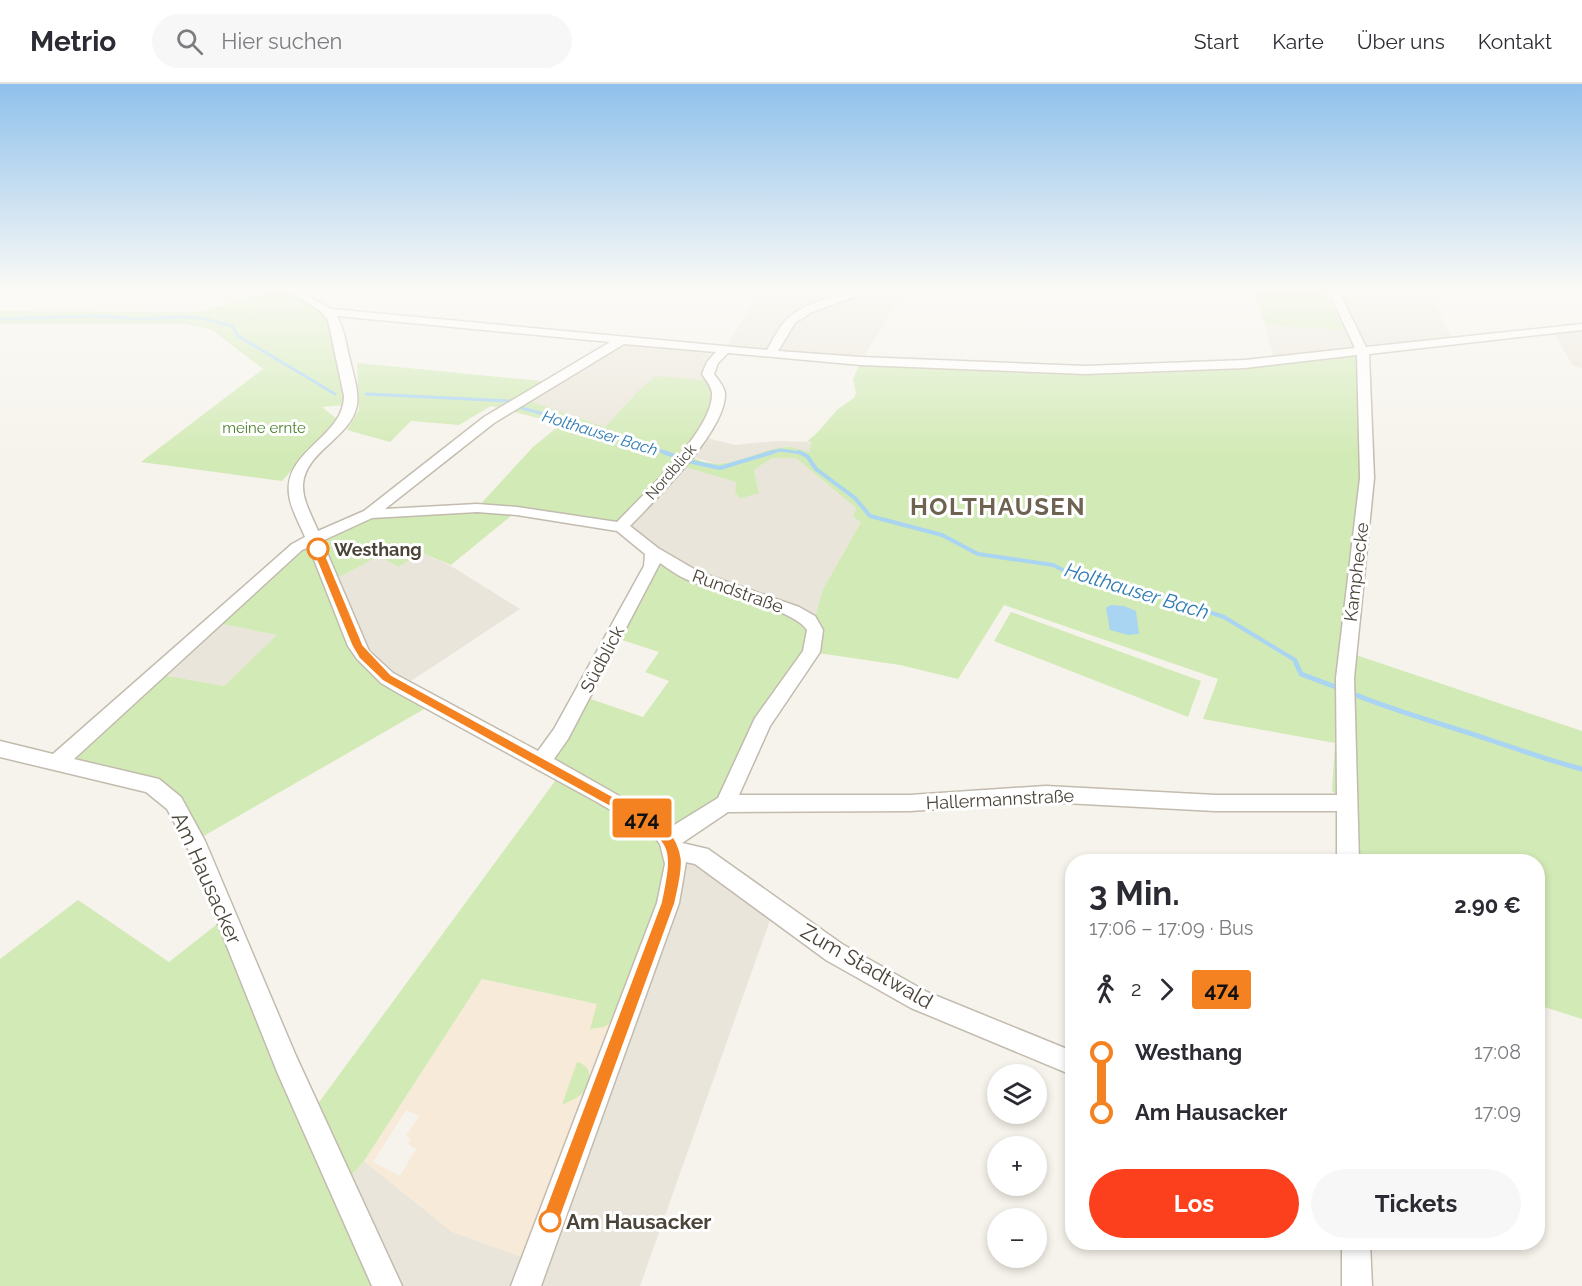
<!DOCTYPE html>
<html lang="de">
<meta charset="utf-8">
<style>
:root{--surface:#fff;--page:#f7f7f7;--text:#2b2b33;--muted:#7c7c81;--line:#e1e1e2;--accent:#fc3f1d}
body{margin:0;font-family:Raleway,sans-serif;background:var(--page);color:var(--text);height:100vh;display:flex;flex-direction:column;font-size:22px;white-space:nowrap}
*{box-sizing:border-box;margin:0}
p{font-size:20px;color:var(--muted)}
.icon{flex:none;width:33px;height:33px;fill:none;stroke:currentColor;stroke-width:2;stroke-linecap:round;stroke-linejoin:round}
.map{position:relative;flex:1;overflow:hidden}
.details{position:absolute;left:1065px;top:770px;width:480px;height:396px;display:flex;flex-direction:column;background:var(--surface);border-radius:24px;box-shadow:0 3px 9px #0003}
.details>*{flex:none}
.badge{padding:0 12px;border-radius:4px;font-size:21px;line-height:39px}
.controls{position:absolute;left:987px;top:980px;display:grid;gap:12px}
.controls a{display:grid;place-items:center;width:60px;height:60px;border-radius:50%;background:var(--surface);box-shadow:0 3px 9px #0003;font-size:30px}
.map>.badge{position:absolute;translate:-50% -50%;box-shadow:0 0 0 3px #fff}
.legs{display:flex;align-items:center;gap:9px;height:66px;padding:0 24px;font-size:20px}
.legs p{margin-inline-start:auto}
.summary{display:flex;align-items:center;justify-content:space-between;height:102px;padding:0 24px}
h1{font-size:33px;font-weight:700;line-height:45px}
.primary-button{display:flex;gap:12px;margin-top:auto;padding:12px 24px}
.primary-button a{flex:1;height:69px;border-radius:36px;background:var(--accent);color:#fff;font-size:24px;font-weight:700;line-height:69px;text-align:center}
.primary-button a+a{background:var(--page);color:var(--text)}
ul{padding:0 24px;list-style:none}
li{display:flex;align-items:center;gap:21px;height:60px;font-size:22px}
li i{display:grid;place-items:center;width:9px;height:100%;margin:0 8px;background:currentColor}
li i::after{content:'';width:15px;height:15px;margin:-8px;border:4px solid;border-radius:50%;background:var(--surface)}
li p{margin-inline-start:auto}
li:first-child i{background:linear-gradient(#0000 50%,currentColor 0)}
li:last-child i{background:linear-gradient(currentColor 50%,#0000 0)}
header{display:flex;align-items:center;gap:36px;box-sizing:border-box;height:84px;padding:0 30px;background:var(--surface);border-bottom:2px solid var(--line)}
header strong{font-size:28px}
nav{display:flex;gap:33px;margin-inline-start:auto;font-size:21px}
.search{width:420px;height:54px;background:var(--page);display:flex;align-items:center;gap:15px;box-sizing:border-box;padding:0 21px;border-radius:33px;color:var(--muted);font-size:22px}
.map>svg:first-child{display:block}
.residential{fill:#eae5da}
.commercial{fill:#f7ead8;fill-rule:evenodd}
.green{fill:#d2eab5}
.water{fill:#a9d4f2}
.lines{fill:none;stroke-linecap:round;stroke-linejoin:round}
.stream-far2{stroke:#a9d4f2;stroke-width:3}
.stream-far1{stroke:#a9d4f2;stroke-width:4}
.stream{stroke:#a9d4f2;stroke-width:5}
.minor-casing{stroke:#c2bbae;stroke-width:3}
.minor{fill:#fff;fill-rule:evenodd}
.line-1{fill:#f58220;stroke:#fff;stroke-width:1.5}
.stop-1-dot{fill:#fff;stroke:#f58220;stroke-width:3}
.labels{text-anchor:middle;dominant-baseline:central;stroke-width:6;stroke-linejoin:round;paint-order:stroke}
.far-park-label{font-size:15px;fill:#4a7f2a;stroke:#fff}
.far-street-label{font-size:15px;fill:#4b4439;stroke:#fff}
.far-water-label{font-size:16px;font-style:italic;fill:#2e7ab2;stroke:#fff}
.stop-label{font-size:18px;font-weight:bold;fill:#4b4439;stroke:#fff;text-anchor:start}
.street-label{font-size:18px;fill:#4b4439;stroke:#fff}
.water-label{font-size:20px;font-style:italic;fill:#2e7ab2;stroke:#fff}
.near-street-label{font-size:21px;fill:#4b4439;stroke:#fff}
.near-stop-label{font-size:21px;font-weight:bold;fill:#4b4439;stroke:#fff;text-anchor:start}
.district-label{font-size:24px;font-weight:bold;letter-spacing:1.5px;fill:#6e6250;stroke:#fff}
</style>
<header>
<strong>Metrio</strong>
<div class="search"><svg class="icon" aria-label="search" viewBox="0 0 24 24"><circle cx="10" cy="10" r="6"/><path d="M15 15l6 6"/></svg>Hier suchen</div>
<nav><a>Start</a><a>Karte</a><a>Über uns</a><a>Kontakt</a></nav>
</header>
<div class="map">
<svg width="1582" height="1202" viewBox="0 0 1582 1202">
<rect width="100%" height="100%" fill="#f6f3ec"/>
<path class="residential" d="M760,206L838,210L840,206H904L861,277L725,266L713,278L712,297L639,306L605,343L526,316L622,256L725,266Z
M1333,206H1429L1453,258L1275,278L1265,241L1348,246L1352,244Z
M1582,243V284L1573,282L1552,246Z
M707,354L735,361L775,357L813,358L809,369L787,362L741,377L716,380L694,373Z
M772,374H796L856,424L853,433L861,438L823,505L813,541L725,503L621,443L681,382L736,398L735,408L740,415L759,409L754,386Z
M422,469L451,482L520,525L402,603L363,571L330,498L379,472L397,483Z
M217,539L278,551L224,602L157,590Z
M673,766L774,825L640,1202H387L343,1101L364,1077L452,1148Z"/>
<path class="commercial" d="M482,895L577,916L629,925L535,1178L452,1148L364,1077ZM406,1026L419,1032L406,1052L411,1054L408,1060L416,1065L400,1092L373,1078Z"/>
<path class="green" d="M274,206H288L325,229L336,260L346,321L322,323L337,335L282,397L141,378L263,285L212,246L186,240H0V227L200,228Z
M1254,206H1325L1345,246L1265,241Z
M1363,268L1365,330L1347,568L1582,647V935L1538,921V777H1348L1347,719L1332,707L1335,659L1203,635L1218,595L1004,521L958,595L900,581L811,568L733,703L669,756L676,780L609,940L604,943L590,945L597,920L482,895L364,1077L343,1101L387,1202H0V875L78,816L169,878L225,834L311,1029L561,689L541,678L582,612L643,633L669,597L645,588L659,568L613,553L654,476L813,541L823,505L861,438L853,433L856,424L796,374H772L754,386L759,409L740,415L735,408L736,398L681,382L621,443L517,427L451,481L422,469L398,483L379,472L330,498L363,571L433,620L195,757L152,701L58,677L157,590L224,602L277,551L217,539L297,463L369,430L477,424L533,363L561,340L491,322L459,341L411,337L390,358L347,346L359,326L357,279L552,298L527,316L605,343L639,306L656,292L712,297L719,313L689,371C724,393 751,366 786,363C793,362 802,367 809,368L812,358L807,357L815,351L838,325L854,314L856,309L853,295L861,277L1147,285Z
M1011,528L1201,597L1188,633L994,557Z
M577,978C595,982 591,1003 579,1012C574,1016 567,1018 562,1021Z"/>
<path class="water" d="M1110,521L1124,522L1136,527L1139,550L1128,551L1110,546L1106,524Z"/>
<g class="lines">
<path class="stream-far2" d="M0,211L6,206
M0,235L95,232L141,235L182,233L201,234L232,242L238,252L335,310
M366,310L509,317
M522,324L577,339L668,369
M768,369L780,366L802,369"/>
<path class="stream-far1" d="M663,368L678,373
M799,368L807,372L816,385L855,414L870,432L942,451L978,470L1053,481L1069,489L1104,494L1224,533L1295,576L1297,580
M692,378L720,384L773,368"/>
<path class="stream" d="M1296,579L1301,590L1341,605
M1351,609C1397,628 1443,640 1490,656C1521,666 1550,677 1582,685"/>
<defs>
<path id="minor" d="M286,206H298L331,225L767,266C773,256 779,242 788,234C805,219 847,206 869,206L868,208L812,228L795,239L778,267L861,273L1085,282L1245,276L1355,264L1328,206H1338L1366,263L1582,240V246L1369,270L1374,394L1354,594L1359,777H1337V727H1215L1046,718L910,727L728,728L682,759L708,765L842,860L927,908L1072,967V991L911,924L826,876L695,780L686,778L679,819L541,1202H511L657,819L665,780L660,760L653,751L597,718L398,609L381,599L357,575L348,562L309,463L302,466L74,675L159,695L181,713L205,757L296,972L402,1202H372L278,990L186,760L167,725L146,708L0,673V657L53,670L292,460L305,453C300,440 290,424 289,410C284,366 344,353 344,312L328,236L319,226ZM337,232L610,258L484,333L364,427L318,447C312,432 302,416 303,400C306,366 351,354 357,321C359,306 353,290 350,276C346,261 345,246 337,232ZM624,260L716,268L707,278L702,290C706,296 712,303 712,310C713,346 642,412 617,438L517,423L477,420L385,425L494,339ZM728,269L861,281L1085,290L1245,284L1357,271L1360,394L1336,594L1337,711H1215L1046,702L910,711H739L770,642L820,568L823,546L815,532L799,523L699,488L658,464L630,442C655,416 726,347 725,310C725,303 718,296 714,290L718,279ZM477,428L517,431L617,447L645,470L644,482L554,645L538,667L393,589L369,567L322,457L372,434ZM660,479C669,485 678,492 688,496C714,508 794,525 807,546L803,567L755,634L718,714L671,743L667,739L554,675L568,655Z
M1342,1158H1370L1372,1202H1342Z"/>
</defs>
<use href="#minor" class="minor-casing"/>
<use href="#minor" class="minor"/>
</g>
<linearGradient id="sky" x2="0" y2="1"><stop stop-color="#8fc1ec"/><stop offset="0.55" stop-color="#fbfaf6"/><stop offset="1" stop-color="#fbfaf6" stop-opacity="0"/></linearGradient>
<rect width="1582" height="374" fill="url(#sky)"/>
<path class="line-1" d="M318,462L323,465L363,561L391,591L665,741C689,770 682,786 675,819L559,1137L557,1144L550,1146L544,1144L541,1137L661,819C674,758 670,759 618,727L383,597L359,574L352,562L312,465Z"/>
<g class="stop-1-dot">
<circle cx="318" cy="465" r="10"/>
<circle cx="550" cy="1137" r="10"/>
</g>
<g class="labels">
<g class="far-park-label">
<text x="264" y="344">meine ernte</text>
</g>
<g class="far-street-label">
<text transform="translate(671 388) rotate(-49)">Nordblick</text>
</g>
<g class="far-water-label">
<text transform="translate(600 349) rotate(17)">Holthauser Bach</text>
</g>
<g class="stop-label">
<text x="334" y="465">Westhang</text>
</g>
<g class="street-label">
<text transform="translate(1356 488) rotate(-83)">Kamphecke</text>
<text transform="translate(738 507) rotate(20)">Rundstraße</text>
<text transform="translate(602 575) rotate(-62)">Südblick</text>
<text transform="translate(1000 715) rotate(-3)">Hallermannstraße</text>
</g>
<g class="water-label">
<text transform="translate(1137 507) rotate(17)">Holthauser Bach</text>
</g>
<g class="near-street-label">
<text transform="translate(207 794) rotate(66)">Am Hausacker</text>
<text transform="translate(867 882) rotate(30)">Zum Stadtwald</text>
</g>
<g class="near-stop-label">
<text x="566" y="1137">Am Hausacker</text>
</g>
<g class="district-label">
<text x="998" y="422">HOLTHAUSEN</text>
</g>
</g>
</svg>
<div class="controls">
<a><svg class="icon" aria-label="layers" viewBox="0 0 24 24"><path d="M12 4l9 5-9 5-9-5zM3 14l9 5 9-5"/></svg></a>
<a>+</a>
<a>−</a>
</div>
<b class="badge" style="left:642px;top:734px;background:#f58220;color:#111">474</b>
<section class="details">
<div class="summary"><div><h1>3 Min.</h1><p>17:06 – 17:09 · Bus</p></div><b>2.90 €</b></div>
<div class="legs"><svg class="icon" aria-label="walk" viewBox="0 0 24 24"><circle cx="13" cy="4" r="2"/><path d="M13 8l-2 6 4 7M11 14l-3 7M7 12l3-4h3l4 4"/></svg>2<svg class="icon" aria-label="forward" viewBox="0 0 24 24"><path d="M9 5l7 7-7 7"/></svg><b class="badge" style="background:#f58220;color:#111">474</b></div>
<ul>
<li><i style="color:#f58220"></i><b>Westhang</b><p>17:08</p></li>
<li><i style="color:#f58220"></i><b>Am Hausacker</b><p>17:09</p></li>
</ul>
<div class="primary-button"><a>Los</a><a>Tickets</a></div>
</section>
</div>
